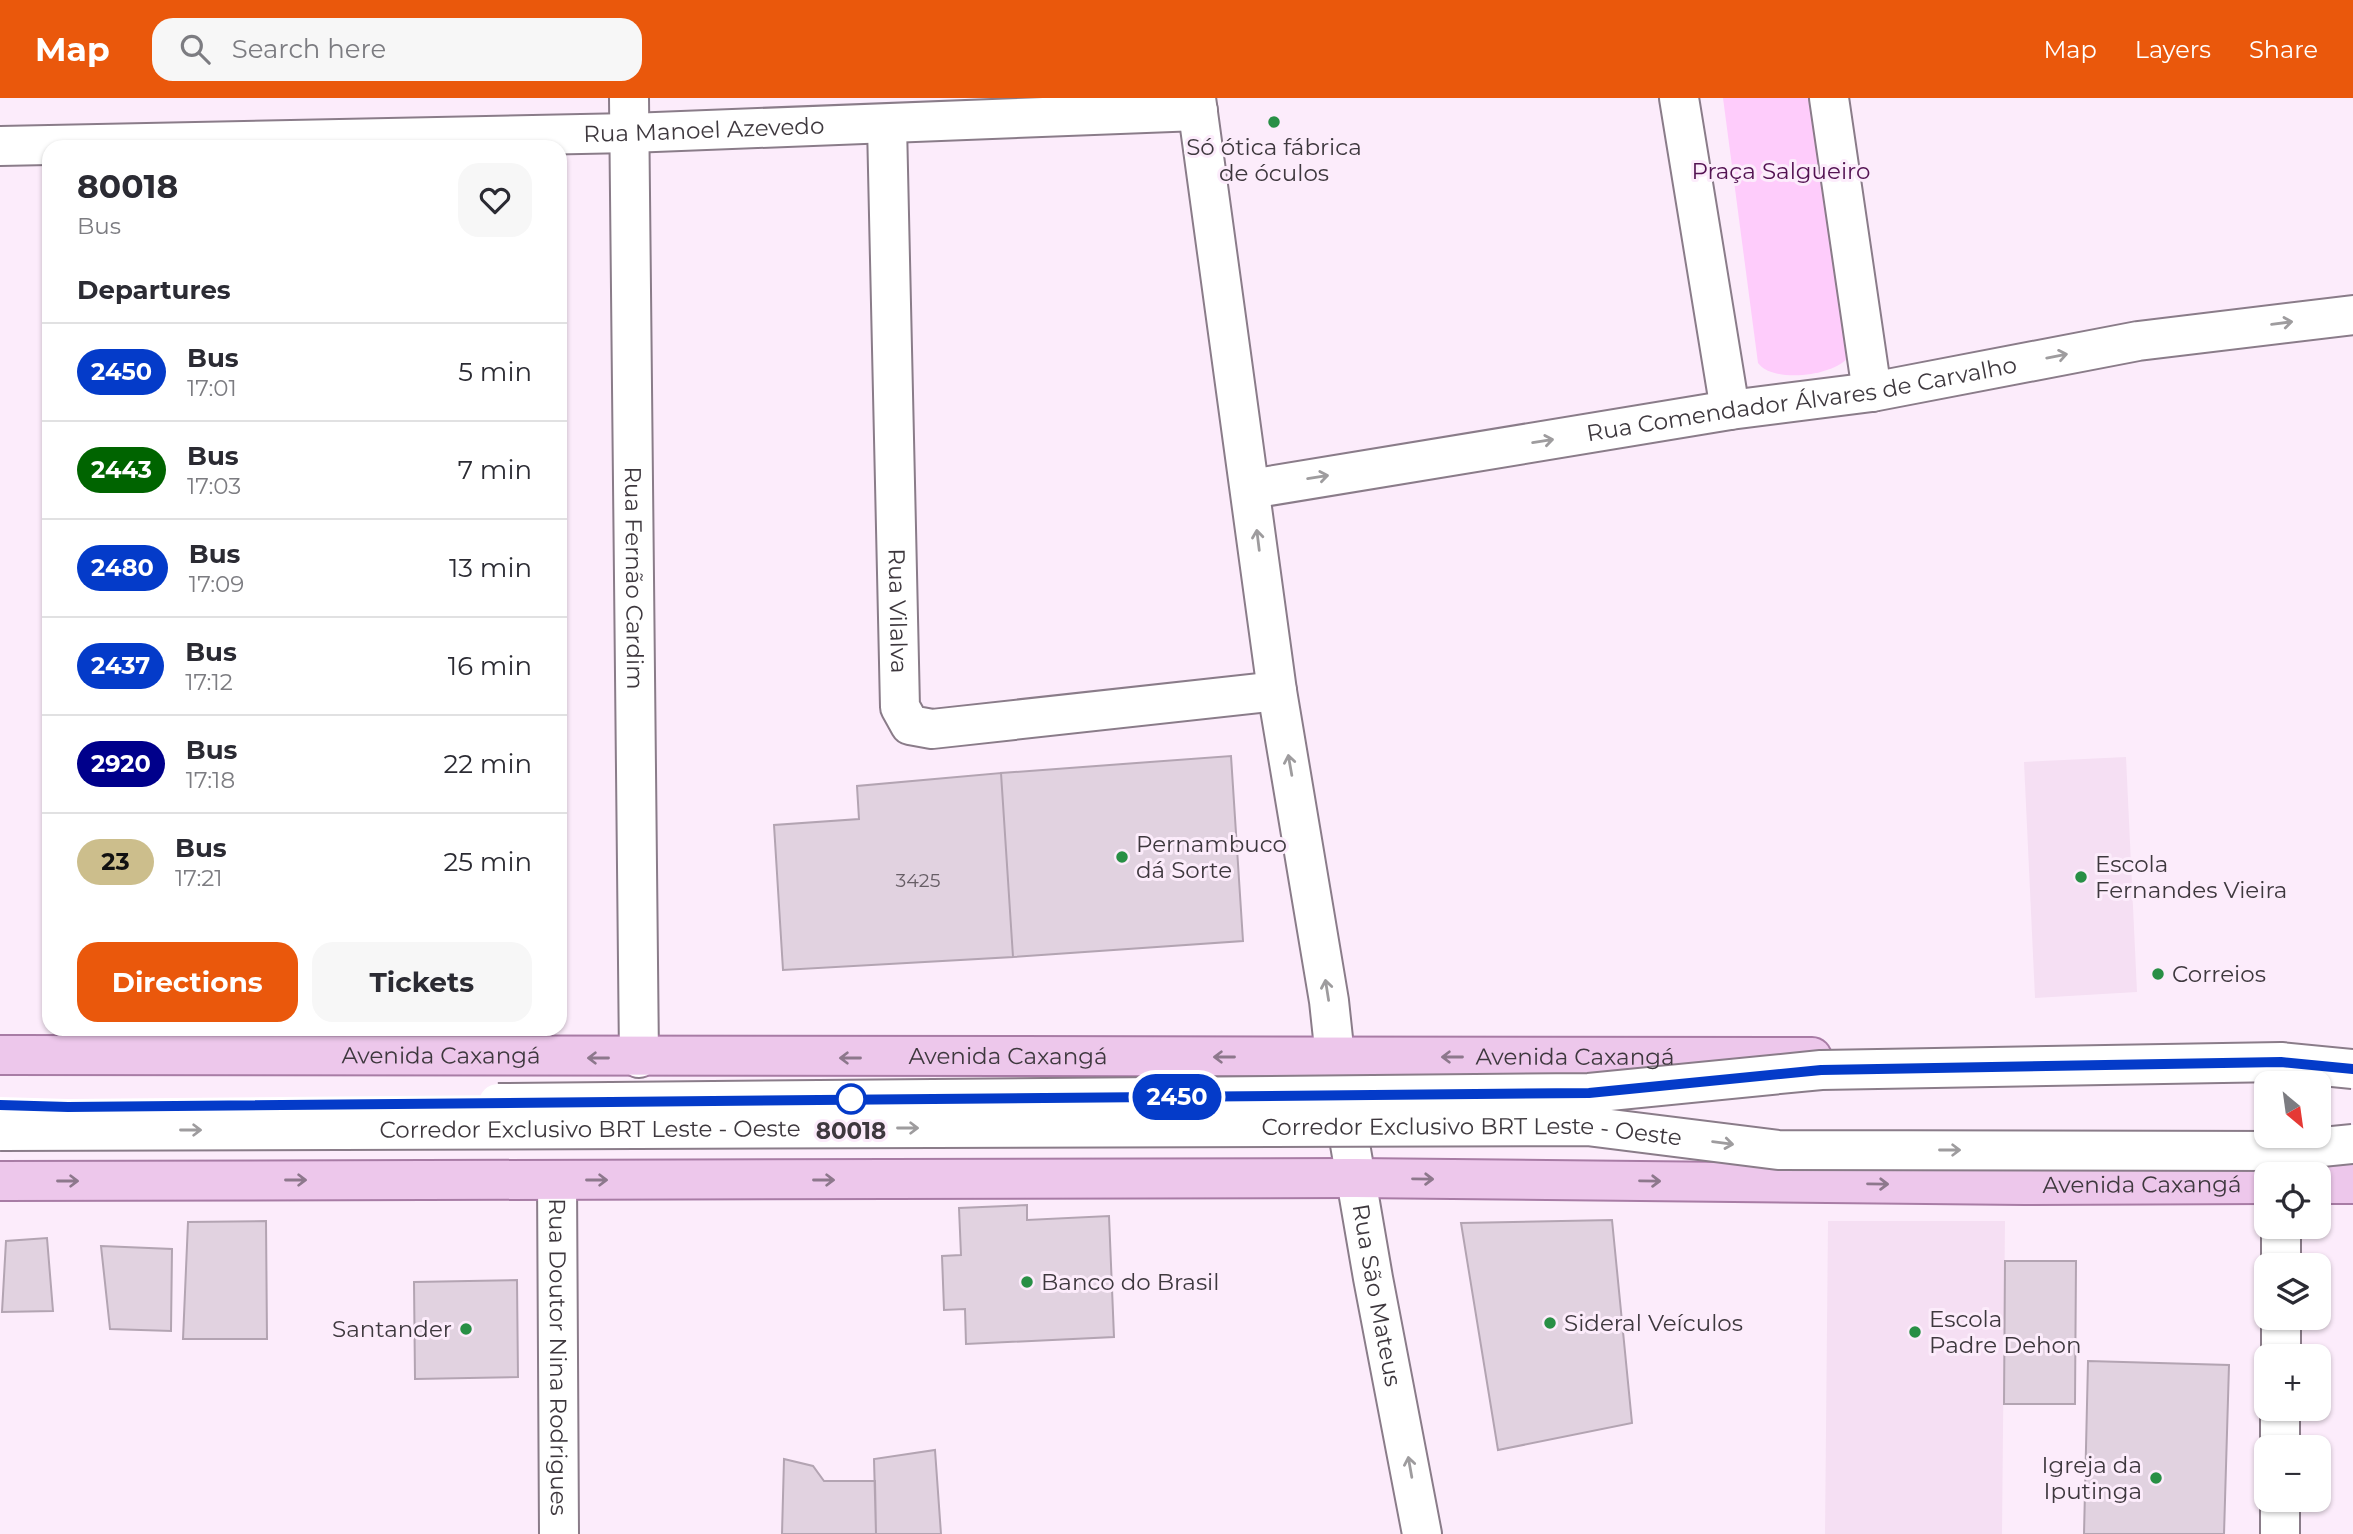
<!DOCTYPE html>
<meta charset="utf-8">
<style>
:root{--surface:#fff;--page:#f7f7f7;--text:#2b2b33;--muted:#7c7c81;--line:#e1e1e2;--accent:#ea580c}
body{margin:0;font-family:Montserrat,sans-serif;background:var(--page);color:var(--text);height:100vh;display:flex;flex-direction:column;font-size:26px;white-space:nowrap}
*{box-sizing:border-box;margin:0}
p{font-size:23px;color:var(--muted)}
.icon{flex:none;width:38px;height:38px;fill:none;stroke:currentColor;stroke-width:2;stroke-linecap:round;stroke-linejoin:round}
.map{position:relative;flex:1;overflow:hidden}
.drawer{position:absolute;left:42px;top:42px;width:525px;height:896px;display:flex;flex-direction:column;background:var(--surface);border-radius:21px;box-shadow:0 2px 5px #0004}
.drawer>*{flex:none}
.badge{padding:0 14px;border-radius:23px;font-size:24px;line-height:46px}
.needle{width:46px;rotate:151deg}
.tools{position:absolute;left:2254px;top:973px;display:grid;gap:14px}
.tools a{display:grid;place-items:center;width:77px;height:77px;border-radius:14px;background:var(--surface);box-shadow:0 2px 5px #0004;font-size:35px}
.map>.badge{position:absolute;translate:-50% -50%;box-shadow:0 0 0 4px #fff}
h2{padding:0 35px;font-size:26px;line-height:63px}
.round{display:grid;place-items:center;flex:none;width:74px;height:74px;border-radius:21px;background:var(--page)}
.headline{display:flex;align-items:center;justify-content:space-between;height:119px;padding:0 35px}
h1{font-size:33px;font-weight:700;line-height:52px}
.primary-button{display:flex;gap:14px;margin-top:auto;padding:14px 35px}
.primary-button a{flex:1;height:80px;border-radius:21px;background:var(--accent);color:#fff;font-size:28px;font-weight:700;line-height:80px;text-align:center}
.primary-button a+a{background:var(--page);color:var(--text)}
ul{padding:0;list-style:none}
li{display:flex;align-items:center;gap:21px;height:98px;padding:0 35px;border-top:2px solid var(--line)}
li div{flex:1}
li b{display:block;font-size:26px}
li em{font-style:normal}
li .badge{min-width:77px;font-weight:700;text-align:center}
header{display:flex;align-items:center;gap:42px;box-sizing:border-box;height:98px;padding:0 35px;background:var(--accent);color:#fff}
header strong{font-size:33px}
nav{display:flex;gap:38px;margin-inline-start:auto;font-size:24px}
.search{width:490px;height:63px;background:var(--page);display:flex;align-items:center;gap:18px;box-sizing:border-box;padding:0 24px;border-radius:21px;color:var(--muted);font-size:26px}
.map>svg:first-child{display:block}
.built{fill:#f5dff3}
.green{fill:#feccfb}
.building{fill:#e1d2e0;stroke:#b3a4b2;stroke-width:2}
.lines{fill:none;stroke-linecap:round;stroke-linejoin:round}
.minor-casing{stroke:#8a7c89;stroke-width:42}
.major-casing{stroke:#a87ca5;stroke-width:42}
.minor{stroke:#fff;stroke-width:38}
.major{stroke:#edc7eb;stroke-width:38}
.minor-bridge-casing{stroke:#8a7c89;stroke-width:42;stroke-linecap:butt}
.minor-bridge{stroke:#fff;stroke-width:38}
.oneway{stroke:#9e9c9e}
.oneway2{stroke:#8d788c}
.line-casing{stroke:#fff;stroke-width:16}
.line{stroke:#043bc9;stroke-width:10}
.poi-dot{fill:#288f45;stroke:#fcecfb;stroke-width:2.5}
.stop-dot{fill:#fff;stroke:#043bc9;stroke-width:3.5}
.labels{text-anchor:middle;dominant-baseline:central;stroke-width:6;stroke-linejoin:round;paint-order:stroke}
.number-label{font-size:19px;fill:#675e66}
.street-label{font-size:23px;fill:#3e383e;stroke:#fcecfb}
.poi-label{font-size:23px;fill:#3e383e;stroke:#fcecfb;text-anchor:start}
.park-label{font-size:23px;fill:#531252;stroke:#fcecfb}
.stop-label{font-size:23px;font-weight:bold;fill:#3e383e;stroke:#fcecfb}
</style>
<header>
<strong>Map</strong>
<div class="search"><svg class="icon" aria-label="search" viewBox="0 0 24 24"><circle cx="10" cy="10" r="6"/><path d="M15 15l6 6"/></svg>Search here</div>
<nav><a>Map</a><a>Layers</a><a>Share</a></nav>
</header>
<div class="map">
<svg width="2353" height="1436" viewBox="0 0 2353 1436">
<rect width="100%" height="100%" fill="#fcecfb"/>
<path class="built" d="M2126,659L2137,894L2035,900L2024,664Z
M1828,1123H2005L2002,1436H1825Z"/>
<path class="green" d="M1723,0H1822L1850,257C1837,278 1773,286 1758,265Z"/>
<path class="building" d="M1231,658L1243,843L1013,859L1001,675Z
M1001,675L1013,859L783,872L774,727L859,721L857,688Z
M1027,1107V1122L1109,1118L1114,1239L966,1246L965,1211L944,1212L942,1158L961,1157L959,1110Z
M1612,1122L1632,1325L1498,1352L1461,1125Z
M266,1123L267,1241H183L188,1124Z
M47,1140L53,1213L2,1214L6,1143Z
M101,1148L172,1151L171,1233L110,1231Z
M2005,1163H2076L2075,1306H2004Z
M517,1182L518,1279L415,1281L414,1184Z
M2088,1263L2229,1267L2224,1436H2084Z
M935,1352L941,1436H876L874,1361Z
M784,1361L813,1368L824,1383H875L876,1436H782Z"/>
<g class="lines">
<defs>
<g id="minor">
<path id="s1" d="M629,0L639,960"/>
<path id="s2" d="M1196,0L1277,593L1329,903L1335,959L1373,1180L1422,1436"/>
<path d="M1679,0L1730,312"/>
<path d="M1829,0L1872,294"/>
<path id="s3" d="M887,27L900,609L910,627L932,631L1277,593"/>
<path id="s4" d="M0,48L630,35L1198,13"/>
<path id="s5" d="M1251,391L1730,312L1872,294L2138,243L2353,217"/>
<path id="s6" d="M557,1082L559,1436"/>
<path d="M2281,1167V1129"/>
<path d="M2281,1258V1220"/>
<path d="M2280,1349V1311"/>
<path d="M2280,1436V1402"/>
</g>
<g id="major">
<path id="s7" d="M0,957L1812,959"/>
<path id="s8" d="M0,1083L1355,1080L2024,1087L2266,1086"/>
<path d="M2319,1086H2353"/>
</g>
</defs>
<use href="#minor" class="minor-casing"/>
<use href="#major" class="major-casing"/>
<use href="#minor" class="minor"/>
<use href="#major" class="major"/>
<defs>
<g id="minor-bridge">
<path d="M498,1005L1589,995L1821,972L2281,964L2353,971"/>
<path id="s9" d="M0,1033L1587,1028L1778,1052L2283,1053L2353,1046"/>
</g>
</defs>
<use href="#minor-bridge" class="minor-bridge-casing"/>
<use href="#minor-bridge" class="minor-bridge"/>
</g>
<defs><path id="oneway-shaft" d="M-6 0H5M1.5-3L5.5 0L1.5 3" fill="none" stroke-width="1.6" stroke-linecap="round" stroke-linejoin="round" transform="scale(1.75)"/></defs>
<g class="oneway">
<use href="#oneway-shaft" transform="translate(2282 225) rotate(-7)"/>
<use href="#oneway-shaft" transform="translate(2057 258) rotate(-11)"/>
<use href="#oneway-shaft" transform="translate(1543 343) rotate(-9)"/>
<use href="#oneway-shaft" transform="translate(1318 379) rotate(-9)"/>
<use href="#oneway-shaft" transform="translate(1258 442) rotate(-97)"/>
<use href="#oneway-shaft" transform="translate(1290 667) rotate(-100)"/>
<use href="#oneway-shaft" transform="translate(1327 892) rotate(-99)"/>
<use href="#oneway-shaft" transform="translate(908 1030)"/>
<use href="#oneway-shaft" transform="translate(191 1032)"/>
<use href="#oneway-shaft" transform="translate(1723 1045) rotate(7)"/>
<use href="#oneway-shaft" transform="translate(1950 1052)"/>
<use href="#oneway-shaft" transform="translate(1410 1369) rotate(-100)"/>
</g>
<g class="oneway2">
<use href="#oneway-shaft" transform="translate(1224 959) rotate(180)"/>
<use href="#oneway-shaft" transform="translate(1452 959) rotate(180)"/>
<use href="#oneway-shaft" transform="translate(598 960) rotate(-180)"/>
<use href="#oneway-shaft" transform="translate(850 960) rotate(180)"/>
<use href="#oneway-shaft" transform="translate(1423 1081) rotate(1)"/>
<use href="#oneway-shaft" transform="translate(296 1082)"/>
<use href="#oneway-shaft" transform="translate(597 1082)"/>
<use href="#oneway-shaft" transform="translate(824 1082)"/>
<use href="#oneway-shaft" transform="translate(68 1083)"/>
<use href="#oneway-shaft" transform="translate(1650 1083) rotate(1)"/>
<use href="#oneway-shaft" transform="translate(1878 1086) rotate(1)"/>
</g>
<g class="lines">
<defs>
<path id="line" d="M0,1007L68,1009L1589,995L1821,972L2281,964L2353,971"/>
</defs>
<use href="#line" class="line-casing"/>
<use href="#line" class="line"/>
</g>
<g class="poi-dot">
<circle cx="1274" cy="24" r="7"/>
<circle cx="1122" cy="759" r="7"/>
<circle cx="2081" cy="779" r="7"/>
<circle cx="2158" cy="876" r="7"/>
<circle cx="1027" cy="1184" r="7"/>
<circle cx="1550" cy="1225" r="7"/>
<circle cx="466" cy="1231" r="7"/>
<circle cx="1915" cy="1234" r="7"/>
<circle cx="2156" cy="1380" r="7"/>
</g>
<circle class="stop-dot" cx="851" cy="1001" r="14"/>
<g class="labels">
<g class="number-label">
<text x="918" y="782">3425</text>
</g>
<g class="street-label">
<text stroke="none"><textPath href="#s4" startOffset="704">Rua Manoel Azevedo</textPath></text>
<text stroke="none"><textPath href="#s5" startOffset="558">Rua Comendador Álvares de Carvalho</textPath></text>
<text stroke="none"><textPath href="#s1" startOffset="480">Rua Fernão Cardim</textPath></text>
<text stroke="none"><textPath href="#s3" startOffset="486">Rua Vilalva</textPath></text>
<text stroke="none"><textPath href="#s7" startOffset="1575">Avenida Caxangá</textPath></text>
<text stroke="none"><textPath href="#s7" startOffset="441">Avenida Caxangá</textPath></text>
<text stroke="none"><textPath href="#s7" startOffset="1008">Avenida Caxangá</textPath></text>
<text stroke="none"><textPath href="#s9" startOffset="590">Corredor Exclusivo BRT Leste - Oeste</textPath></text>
<text stroke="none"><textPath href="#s9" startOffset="1472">Corredor Exclusivo BRT Leste - Oeste</textPath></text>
<text stroke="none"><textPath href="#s8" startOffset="2142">Avenida Caxangá</textPath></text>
<text stroke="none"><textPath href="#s2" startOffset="1211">Rua São Mateus</textPath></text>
<text stroke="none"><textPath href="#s6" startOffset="177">Rua Doutor Nina Rodrigues</textPath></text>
</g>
<g class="poi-label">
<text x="1274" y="49" text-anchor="middle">Só ótica fábrica<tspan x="1274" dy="26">de óculos</tspan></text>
<text x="1136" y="746">Pernambuco<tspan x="1136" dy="26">dá Sorte</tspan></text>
<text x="2095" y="766">Escola<tspan x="2095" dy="26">Fernandes Vieira</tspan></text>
<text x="2172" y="876">Correios</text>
<text x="1041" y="1184">Banco do Brasil</text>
<text x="1929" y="1221">Escola<tspan x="1929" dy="26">Padre Dehon</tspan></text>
<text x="1564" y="1225">Sideral Veículos</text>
<text x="452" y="1231" text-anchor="end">Santander</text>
<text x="2142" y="1367" text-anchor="end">Igreja da<tspan x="2142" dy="26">Iputinga</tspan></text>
</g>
<g class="park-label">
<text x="1781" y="73">Praça Salgueiro</text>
</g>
<g class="stop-label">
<text x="851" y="1033">80018</text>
</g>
</g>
</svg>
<div class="tools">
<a><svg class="needle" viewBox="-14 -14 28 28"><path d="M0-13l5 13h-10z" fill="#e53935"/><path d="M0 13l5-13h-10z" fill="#7c7c81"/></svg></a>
<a><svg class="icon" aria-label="locate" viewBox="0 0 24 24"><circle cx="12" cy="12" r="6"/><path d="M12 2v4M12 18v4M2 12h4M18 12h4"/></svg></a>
<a><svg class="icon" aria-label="layers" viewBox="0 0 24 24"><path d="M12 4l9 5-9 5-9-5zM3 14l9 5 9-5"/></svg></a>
<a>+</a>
<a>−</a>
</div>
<b class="badge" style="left:1177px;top:999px;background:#043bc9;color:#fff">2450</b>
<section class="drawer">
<div class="headline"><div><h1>80018</h1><p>Bus</p></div><a class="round"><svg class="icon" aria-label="heart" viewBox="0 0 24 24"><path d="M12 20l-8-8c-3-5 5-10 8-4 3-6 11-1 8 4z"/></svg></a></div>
<h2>Departures</h2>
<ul>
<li><span class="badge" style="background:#043bc9;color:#fff">2450</span><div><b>Bus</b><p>17:01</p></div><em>5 min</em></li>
<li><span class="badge" style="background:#006400;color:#fff">2443</span><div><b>Bus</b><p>17:03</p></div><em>7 min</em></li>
<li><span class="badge" style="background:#043bc9;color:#fff">2480</span><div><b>Bus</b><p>17:09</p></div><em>13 min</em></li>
<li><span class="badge" style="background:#043bc9;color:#fff">2437</span><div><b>Bus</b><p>17:12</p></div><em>16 min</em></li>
<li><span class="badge" style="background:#00008b;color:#fff">2920</span><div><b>Bus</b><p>17:18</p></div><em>22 min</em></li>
<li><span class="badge" style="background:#ccbe8c;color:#111">23</span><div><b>Bus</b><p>17:21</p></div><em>25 min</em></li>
</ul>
<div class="primary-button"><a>Directions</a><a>Tickets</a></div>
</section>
</div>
